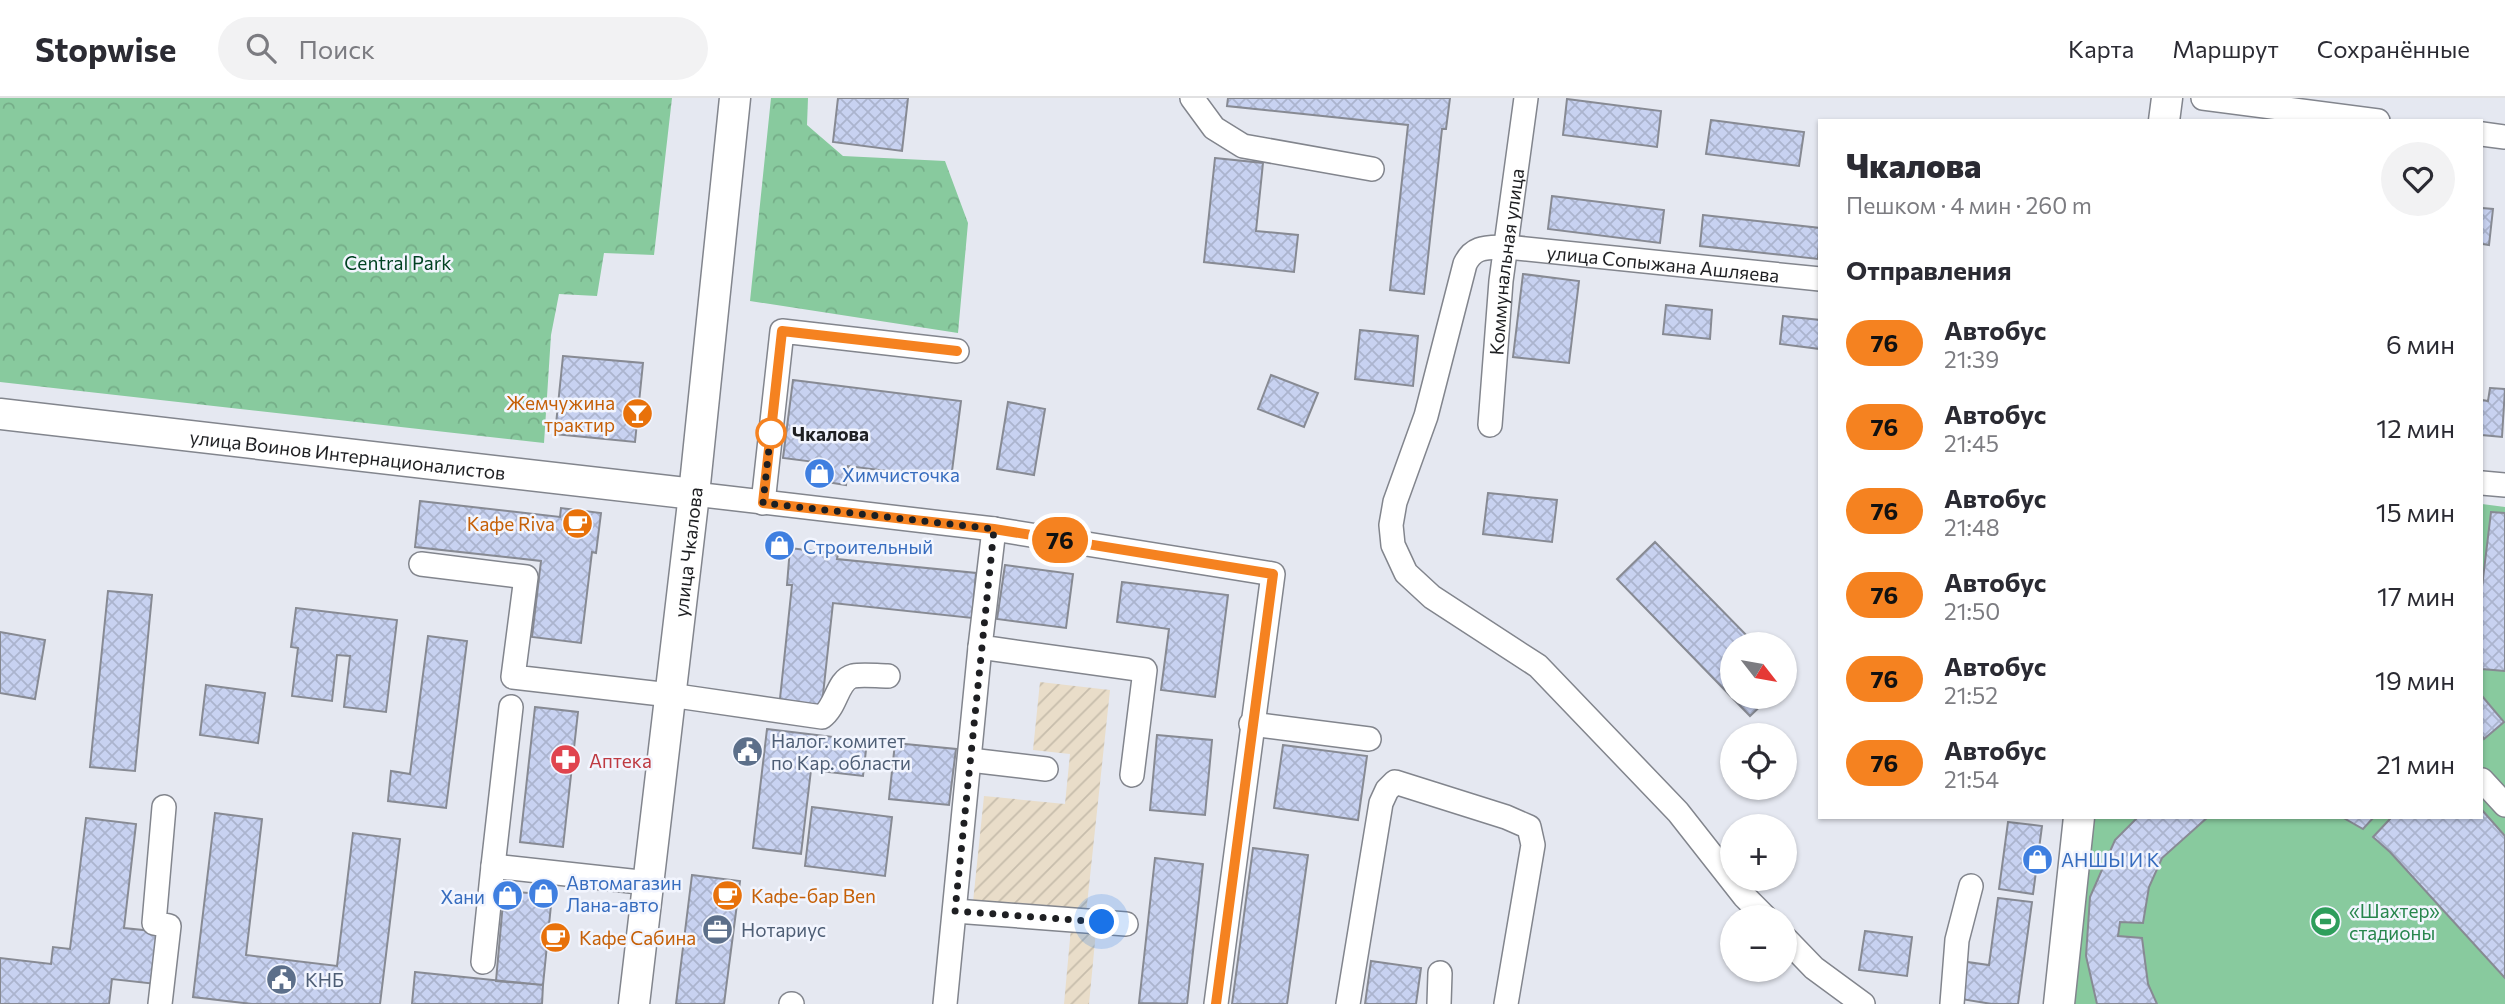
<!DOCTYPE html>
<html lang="ru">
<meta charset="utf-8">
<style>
:root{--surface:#fff;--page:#f2f2f3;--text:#2b2b33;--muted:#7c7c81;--line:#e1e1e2}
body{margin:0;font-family:Commissioner,sans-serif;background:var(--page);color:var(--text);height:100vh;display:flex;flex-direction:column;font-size:26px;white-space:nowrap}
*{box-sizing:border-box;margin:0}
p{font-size:23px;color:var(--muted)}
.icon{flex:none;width:38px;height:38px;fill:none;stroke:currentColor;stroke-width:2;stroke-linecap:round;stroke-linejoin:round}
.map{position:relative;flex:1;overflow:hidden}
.details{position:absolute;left:1818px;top:21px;width:665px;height:700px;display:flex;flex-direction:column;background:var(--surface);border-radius:0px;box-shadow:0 2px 5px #0004}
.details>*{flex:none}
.badge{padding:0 14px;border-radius:23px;font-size:24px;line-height:46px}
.needle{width:46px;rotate:121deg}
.tools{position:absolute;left:1720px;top:534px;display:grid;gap:14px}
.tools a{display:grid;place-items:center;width:77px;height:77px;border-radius:50%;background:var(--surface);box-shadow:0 2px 5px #0004;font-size:35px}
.you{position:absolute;width:35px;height:35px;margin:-18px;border:5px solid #fff;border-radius:50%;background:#1a73e8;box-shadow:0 0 0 10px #1a73e833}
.map>.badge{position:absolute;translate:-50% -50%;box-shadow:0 0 0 4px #fff}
h2{padding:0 28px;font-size:26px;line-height:63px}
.round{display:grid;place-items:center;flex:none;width:74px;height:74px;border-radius:37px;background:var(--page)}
.headline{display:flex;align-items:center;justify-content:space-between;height:119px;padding:0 28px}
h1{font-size:33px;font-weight:800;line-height:52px}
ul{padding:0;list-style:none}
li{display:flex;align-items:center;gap:21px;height:84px;padding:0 28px}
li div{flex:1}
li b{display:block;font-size:26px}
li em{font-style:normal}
li .badge{min-width:77px;font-weight:700;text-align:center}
header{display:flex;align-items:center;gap:42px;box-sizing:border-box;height:98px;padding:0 35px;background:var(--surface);border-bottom:2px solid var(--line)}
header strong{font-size:33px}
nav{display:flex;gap:38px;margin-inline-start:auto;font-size:24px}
.search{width:490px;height:63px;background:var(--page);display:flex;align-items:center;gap:18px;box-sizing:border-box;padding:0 24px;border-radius:38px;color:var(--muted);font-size:26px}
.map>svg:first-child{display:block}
.industrial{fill:url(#industrial-furrows)}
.forest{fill:url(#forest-crowns)}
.pitch{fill:#88ca9e}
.building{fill:url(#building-cross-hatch);stroke:#878a93;stroke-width:2}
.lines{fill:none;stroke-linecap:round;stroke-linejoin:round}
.minor-casing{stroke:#82858d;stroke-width:26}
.major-casing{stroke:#82858d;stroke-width:33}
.minor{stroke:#fff;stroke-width:23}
.major{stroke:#fff;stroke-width:30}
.line-casing{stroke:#fff;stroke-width:16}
.line{stroke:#f58220;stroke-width:10}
.walk{stroke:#1e1f22;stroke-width:7;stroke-dasharray:0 12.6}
.stop-dot{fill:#fff;stroke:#f58220;stroke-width:3.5}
.labels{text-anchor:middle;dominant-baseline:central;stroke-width:5;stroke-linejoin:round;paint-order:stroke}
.street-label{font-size:19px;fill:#1e1f22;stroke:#f2f5fe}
.park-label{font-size:19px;fill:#004222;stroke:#f2f5fe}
.food-label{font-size:19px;fill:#c56008;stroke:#f2f5fe;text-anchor:end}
.stop-label{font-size:19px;font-weight:bold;fill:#1e1f22;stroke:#f2f5fe;text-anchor:start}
.shop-label{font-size:19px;fill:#366cbe;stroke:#f2f5fe;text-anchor:start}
.service-label{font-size:19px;fill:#4e5e75;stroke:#f2f5fe;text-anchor:start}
.health-label{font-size:19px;fill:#be3a42;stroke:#f2f5fe;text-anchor:start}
.leisure-label{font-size:19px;fill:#27864d;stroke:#f2f5fe;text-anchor:start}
</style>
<header>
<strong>Stopwise</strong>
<div class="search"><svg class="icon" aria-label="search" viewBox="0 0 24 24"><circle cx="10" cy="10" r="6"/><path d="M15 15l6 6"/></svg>Поиск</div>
<nav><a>Карта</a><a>Маршрут</a><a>Сохранённые</a></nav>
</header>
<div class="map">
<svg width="2505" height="906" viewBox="0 0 2505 906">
<defs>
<pattern id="industrial-furrows" width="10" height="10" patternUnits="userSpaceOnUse" patternTransform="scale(1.75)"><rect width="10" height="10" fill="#e9ddc9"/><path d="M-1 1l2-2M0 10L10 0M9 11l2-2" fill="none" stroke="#c7bdac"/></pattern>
<pattern id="forest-crowns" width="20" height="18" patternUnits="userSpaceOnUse" patternTransform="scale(1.75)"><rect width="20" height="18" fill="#88ca9e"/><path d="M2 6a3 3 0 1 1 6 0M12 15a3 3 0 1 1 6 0" fill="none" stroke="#75ad88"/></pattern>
<pattern id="building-cross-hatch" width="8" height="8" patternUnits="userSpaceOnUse" patternTransform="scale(1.75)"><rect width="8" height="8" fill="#c8d2f1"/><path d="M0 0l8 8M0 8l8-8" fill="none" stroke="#abb4ce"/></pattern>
</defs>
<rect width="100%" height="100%" fill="#e5e8f1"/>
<path class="industrial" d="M1040,584L1110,592L1086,816L973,804L984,698L1065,706L1070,656L1033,652Z
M1071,830L1096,833L1089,906H1064Z"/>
<path class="forest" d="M0,0H672L654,157L604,155L597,198L559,196L551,237L544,345L0,284Z
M771,0H808L807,27L843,58L945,63L968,125L958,235L750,203Z"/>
<path class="pitch" d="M2482,406L2505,409V906H2070L2092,719H2482Z"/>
<path class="building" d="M838,0H908L902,53L833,44Z
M1228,0H1450L1446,31H1442L1424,196L1390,192L1408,27L1227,8Z
M1567,1L1661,13L1657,49L1563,37Z
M1711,22L1804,34L1799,68L1706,56Z
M1215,60L1263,65L1256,133L1298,137L1294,174L1204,164Z
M1552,98L1664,112L1660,145L1548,131Z
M2482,110L2493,111L2489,147L2482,146Z
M1703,117L1820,130L1818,161L1700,148Z
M1523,176L1579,183L1569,265L1513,259Z
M1666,207L1712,212L1710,241L1663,236Z
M1783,218L1820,222V251L1780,246Z
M1360,232L1418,238L1413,288L1355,281Z
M563,258L643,265L635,344L555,336Z
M1271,277L1318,295L1304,329L1258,311Z
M793,282L961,303L951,381L848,368L846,387L820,383L823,365L783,360Z
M2490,290L2505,291L2502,339L2482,337V302L2488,303Z
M1008,304L1045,311L1034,377L997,371Z
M1488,395L1557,402L1552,444L1483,436Z
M420,403L560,419L561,410L601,415L596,455L592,454L581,545L532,539L541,463L415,449Z
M2491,414L2505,415V573L2482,571V489Z
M1655,444L1755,546H1732V598H1771L1750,618L1617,481Z
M790,450L838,456L837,461L976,475L972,520L833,505L821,615L779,610L792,487H787Z
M1005,467L1073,476L1066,530L997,521Z
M1122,484L1228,497L1215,599L1161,592L1169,531L1117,524Z
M108,493L152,497L135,673L90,669Z
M296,510L397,522L386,614L344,609L350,558L337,557L332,603L292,598L298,550L291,549Z
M0,534L45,542L35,601L0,595Z
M428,538L467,543L446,710L388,703L391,673L410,676Z
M206,587L265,595L258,645L200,637Z
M2482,598L2504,624L2484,641L2482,638Z
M535,609L578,614L563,749L520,744Z
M767,631L867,643L863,678L811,672L801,756L753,750Z
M1157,637L1212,642L1205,717L1150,712Z
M895,645L956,651L949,707L889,701Z
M1283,647L1367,658L1358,722L1274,710Z
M812,709L892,719L885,778L805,768Z
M2482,712L2505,738V880L2390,754L2373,739L2390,721L2389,719H2482Z
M215,715L262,721L246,857L337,868L353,735L400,741L380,906H252L193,899Z
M2138,719H2208L2162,760L2149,789L2143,825L2120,824L2118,838L2142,840L2148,886L2157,906H2097L2086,858L2090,799L2115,742Z
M2342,719H2374L2363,731Z
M86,720L136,726L124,830L162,834L156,886L112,881L109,906H0V860L51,866L53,849L70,851Z
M2008,724L2042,728L2033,796L1999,791Z
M1253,750L1308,757L1287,906H1232Z
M1155,760L1203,766L1187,906L1139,905Z
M692,777L740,783L724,906H676Z
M504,793L552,797L543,887L496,883Z
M1998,800L2032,804L2018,906H1992L1955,900L1960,863L1989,867Z
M1865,833L1912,839L1907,878L1859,872Z
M1371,863L1421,870L1416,906H1365Z
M415,874L543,887L542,906H412Z"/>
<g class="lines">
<defs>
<g id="minor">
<path d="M1192,0L1214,30L1243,48L1372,71"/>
<path d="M2203,0L2378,23"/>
<path d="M2482,36L2505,39"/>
<path id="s1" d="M1490,327L1501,183L1526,0"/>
<path d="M2482,385L2505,387"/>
<path d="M694,396L994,431L1273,476L1216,906"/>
<path d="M763,405L782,233L957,253"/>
<path d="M994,431L980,549L1145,572L1132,677"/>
<path d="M421,466L526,479L513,579L670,597L822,619C837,608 837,582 853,578C863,576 877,578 888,578"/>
<path d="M1251,626L1369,641"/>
<path d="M970,662L1046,671"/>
<path d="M2482,682L2505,707"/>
<path d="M493,768L511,609"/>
<path d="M955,813L1126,826"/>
<path id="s2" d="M1765,819L1744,798L1678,714L1538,568L1432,499L1406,475L1393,447L1391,427L1395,404L1426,318L1465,166C1474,147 1488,150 1507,149L1820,181"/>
<path d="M1785,840L1814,870L1863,906"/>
<path d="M483,864L493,768L649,785"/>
<path d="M160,906L169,828L154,825L164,709"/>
<path d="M791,906H792"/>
<path d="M945,906L980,549"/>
<path d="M1348,906L1381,705L1387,692L1395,684L1506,719L1529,729L1533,747L1506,906"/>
<path d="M1439,906L1440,875"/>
<path d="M1952,906L1957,842L1971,788"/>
</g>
<g id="major">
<path d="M2164,23L2167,0"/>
<path id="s3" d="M0,316L694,396"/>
<path id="s4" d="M634,906L694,396L735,0"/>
<path d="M2059,906L2079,719"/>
</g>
</defs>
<use href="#minor" class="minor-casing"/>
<use href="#major" class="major-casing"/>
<use href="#minor" class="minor"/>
<use href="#major" class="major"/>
</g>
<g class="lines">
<defs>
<path id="line" d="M957,253L782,233L763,405L994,431L1273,476L1216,906"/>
</defs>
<use href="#line" class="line-casing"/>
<use href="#line" class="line"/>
<path class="walk" d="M771,335V332L763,405L994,431L955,813L1102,824"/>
</g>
<defs>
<symbol id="bar-disc" viewBox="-11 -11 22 22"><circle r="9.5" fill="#e8710a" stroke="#f2f5fe"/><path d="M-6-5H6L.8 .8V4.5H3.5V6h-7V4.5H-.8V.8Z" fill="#fff"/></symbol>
<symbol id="shop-disc" viewBox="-11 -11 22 22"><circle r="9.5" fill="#3f7fe0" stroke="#f2f5fe"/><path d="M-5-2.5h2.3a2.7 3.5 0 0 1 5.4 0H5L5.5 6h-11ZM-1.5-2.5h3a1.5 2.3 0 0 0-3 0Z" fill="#fff"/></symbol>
<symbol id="cafe-disc" viewBox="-11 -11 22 22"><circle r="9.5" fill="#e8710a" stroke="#f2f5fe"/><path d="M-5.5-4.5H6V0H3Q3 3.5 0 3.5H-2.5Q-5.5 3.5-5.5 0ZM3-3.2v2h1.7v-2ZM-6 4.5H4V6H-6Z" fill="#fff"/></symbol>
<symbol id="civic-disc" viewBox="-11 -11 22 22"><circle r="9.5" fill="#5c6f8a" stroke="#f2f5fe"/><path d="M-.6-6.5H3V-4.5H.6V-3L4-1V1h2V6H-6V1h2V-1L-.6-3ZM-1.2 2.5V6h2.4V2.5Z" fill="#fff"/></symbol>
<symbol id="pharmacy-disc" viewBox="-11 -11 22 22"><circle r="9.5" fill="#e0444e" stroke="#f2f5fe"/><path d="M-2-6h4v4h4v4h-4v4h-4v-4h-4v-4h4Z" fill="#fff"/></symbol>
<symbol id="stadium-disc" viewBox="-11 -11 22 22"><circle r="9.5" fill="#2e9e5b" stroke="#f2f5fe"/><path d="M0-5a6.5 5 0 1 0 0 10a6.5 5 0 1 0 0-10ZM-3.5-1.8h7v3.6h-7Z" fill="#fff"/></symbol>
<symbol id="office-disc" viewBox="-11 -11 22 22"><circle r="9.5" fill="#5c6f8a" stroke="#f2f5fe"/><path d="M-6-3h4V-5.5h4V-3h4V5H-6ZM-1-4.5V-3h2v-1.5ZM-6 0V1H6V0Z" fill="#fff"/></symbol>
</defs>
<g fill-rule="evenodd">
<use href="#bar-disc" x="620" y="298" width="35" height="35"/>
<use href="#shop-disc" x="802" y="358" width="35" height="35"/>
<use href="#cafe-disc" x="560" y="408" width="35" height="35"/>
<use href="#shop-disc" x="762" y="430" width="35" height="35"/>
<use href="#civic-disc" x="730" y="636" width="35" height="35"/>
<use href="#pharmacy-disc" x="548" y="644" width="35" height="35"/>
<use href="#shop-disc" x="2020" y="744" width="35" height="35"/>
<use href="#shop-disc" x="526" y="778" width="35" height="35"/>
<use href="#cafe-disc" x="710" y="780" width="35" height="35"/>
<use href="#shop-disc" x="490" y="780" width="35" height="35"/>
<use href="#stadium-disc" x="2308" y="806" width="35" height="35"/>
<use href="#office-disc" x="700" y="814" width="35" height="35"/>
<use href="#cafe-disc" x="538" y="822" width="35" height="35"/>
<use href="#civic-disc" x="264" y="864" width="35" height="35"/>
</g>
<circle class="stop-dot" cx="771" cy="335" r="14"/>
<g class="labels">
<g class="street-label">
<text stroke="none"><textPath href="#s1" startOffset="164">Коммунальная улица</textPath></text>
<text stroke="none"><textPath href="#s2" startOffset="1029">улица Сопыжана Ашляева</textPath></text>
<text stroke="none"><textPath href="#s3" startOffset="350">улица Воинов Интернационалистов</textPath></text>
<text stroke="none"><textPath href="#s4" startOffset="455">улица Чкалова</textPath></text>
</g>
<g class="park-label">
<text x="398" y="164">Central Park</text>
</g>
<g class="food-label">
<text x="615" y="304">Жемчужина<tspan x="615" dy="22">трактир</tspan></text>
<text x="555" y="425">Кафе Riva</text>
<text x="751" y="797" text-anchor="start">Кафе-бар Ben</text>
<text x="579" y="839" text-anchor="start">Кафе Сабина</text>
</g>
<g class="stop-label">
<text x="792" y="335">Чкалова</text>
</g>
<g class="shop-label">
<text x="842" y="376">Химчисточка</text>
<text x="803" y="448">Строительный</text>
<text x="2061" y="761">АНШЫ И К</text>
<text x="566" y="784">Автомагазин<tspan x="566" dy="22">Лана-авто</tspan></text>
<text x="485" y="798" text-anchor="end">Хани</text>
</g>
<g class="service-label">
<text x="771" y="642">Налог. комитет<tspan x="771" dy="22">по Кар. области</tspan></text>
<text x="741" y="831">Нотариус</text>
<text x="305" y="881">КНБ</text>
</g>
<g class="health-label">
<text x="589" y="662">Аптека</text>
</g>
<g class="leisure-label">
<text x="2349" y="812">«Шахтер»<tspan x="2349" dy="22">стадионы</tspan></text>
</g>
</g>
</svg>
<div class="tools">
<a><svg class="needle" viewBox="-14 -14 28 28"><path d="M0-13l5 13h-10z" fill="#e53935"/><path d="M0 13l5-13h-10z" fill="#7c7c81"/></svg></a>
<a><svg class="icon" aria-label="locate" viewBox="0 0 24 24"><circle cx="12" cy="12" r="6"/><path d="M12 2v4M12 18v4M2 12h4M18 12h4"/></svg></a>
<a>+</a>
<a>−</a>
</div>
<div class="you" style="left:1102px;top:824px"></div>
<b class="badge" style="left:1060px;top:442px;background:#f58220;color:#111">76</b>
<section class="details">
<div class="headline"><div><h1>Чкалова</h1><p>Пешком · 4 мин · 260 m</p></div><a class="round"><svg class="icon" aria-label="heart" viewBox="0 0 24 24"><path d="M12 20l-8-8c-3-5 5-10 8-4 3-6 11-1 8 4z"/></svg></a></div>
<h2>Отправления</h2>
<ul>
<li><span class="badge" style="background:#f58220;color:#111">76</span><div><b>Автобус</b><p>21:39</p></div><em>6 мин</em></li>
<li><span class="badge" style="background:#f58220;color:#111">76</span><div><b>Автобус</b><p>21:45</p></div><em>12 мин</em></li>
<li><span class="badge" style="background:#f58220;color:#111">76</span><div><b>Автобус</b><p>21:48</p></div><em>15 мин</em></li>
<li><span class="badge" style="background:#f58220;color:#111">76</span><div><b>Автобус</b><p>21:50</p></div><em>17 мин</em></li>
<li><span class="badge" style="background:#f58220;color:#111">76</span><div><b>Автобус</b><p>21:52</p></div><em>19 мин</em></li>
<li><span class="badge" style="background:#f58220;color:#111">76</span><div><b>Автобус</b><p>21:54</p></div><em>21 мин</em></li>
</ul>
</section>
</div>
